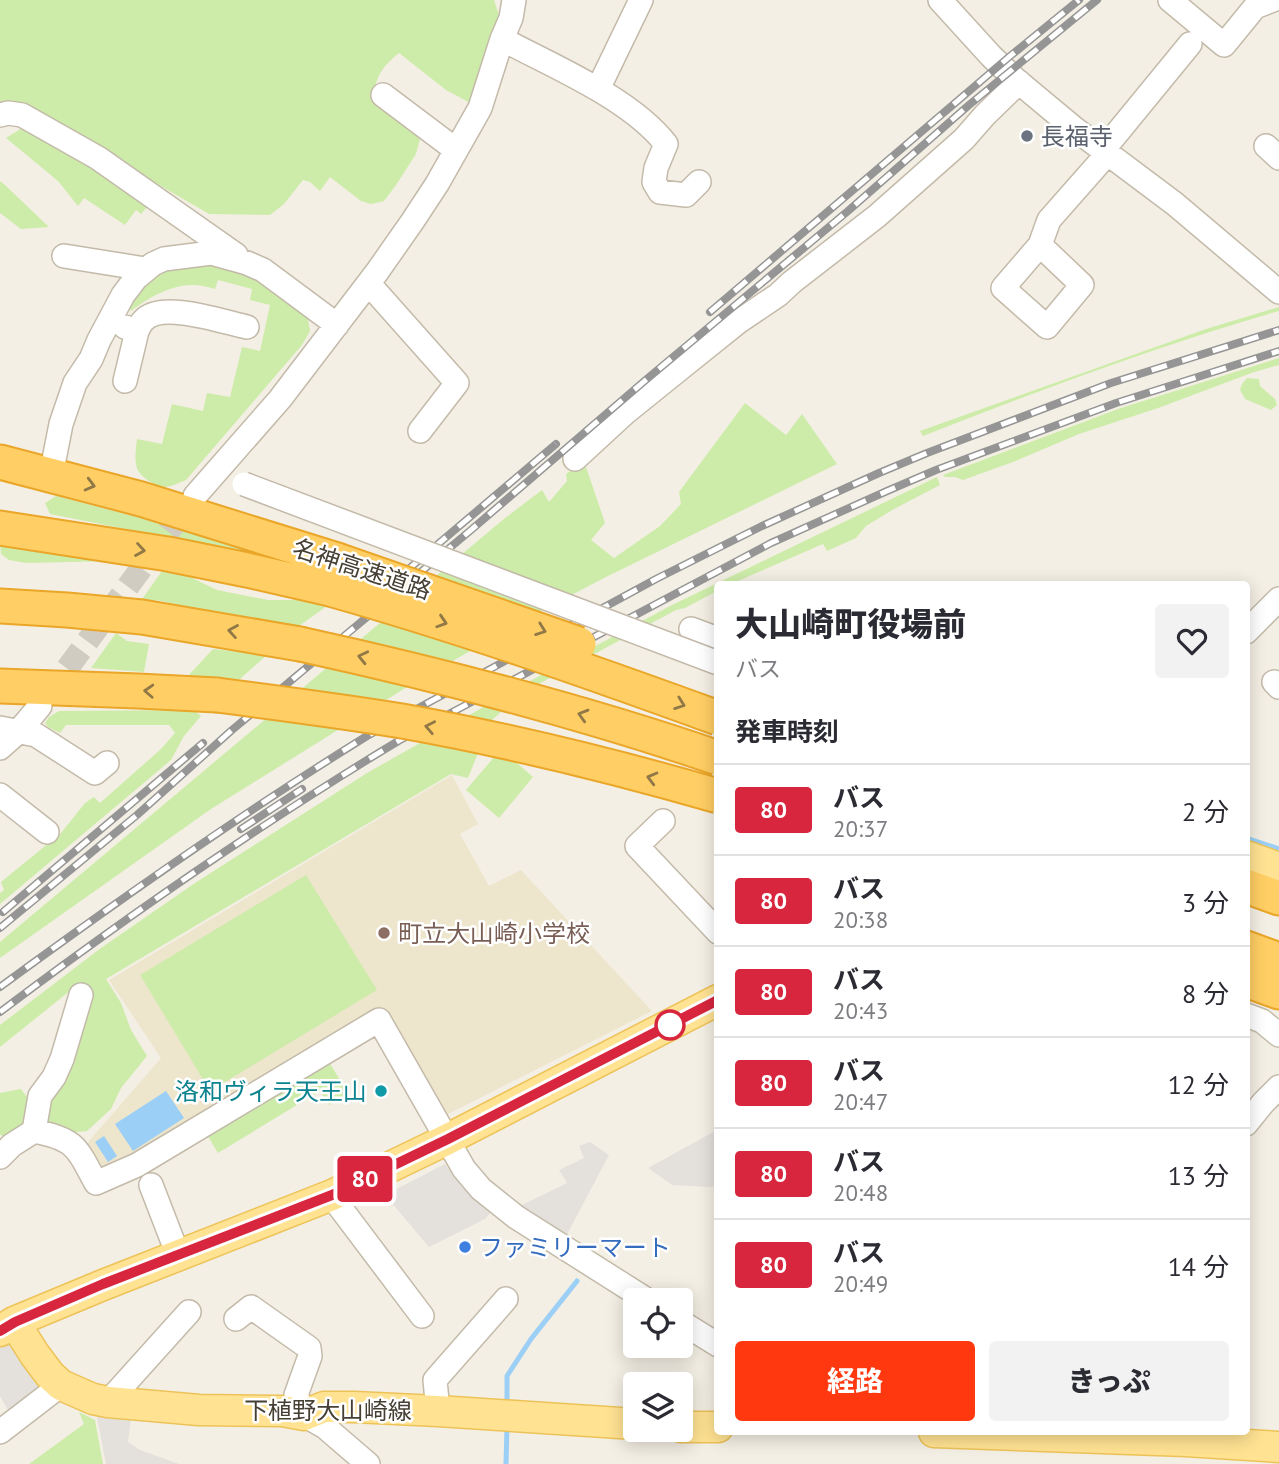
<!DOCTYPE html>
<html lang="ja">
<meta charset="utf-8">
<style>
:root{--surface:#fff;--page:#f2f2f3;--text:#2b2b33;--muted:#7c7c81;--line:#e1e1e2;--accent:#ff3810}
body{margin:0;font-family:"PT Sans","Noto Sans JP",sans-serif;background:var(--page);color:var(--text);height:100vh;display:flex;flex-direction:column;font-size:26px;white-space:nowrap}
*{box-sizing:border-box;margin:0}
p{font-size:23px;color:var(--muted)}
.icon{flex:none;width:38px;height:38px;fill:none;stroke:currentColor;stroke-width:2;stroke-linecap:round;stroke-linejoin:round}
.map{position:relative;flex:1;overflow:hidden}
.side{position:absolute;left:714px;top:581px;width:536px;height:854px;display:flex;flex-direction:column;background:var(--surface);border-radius:7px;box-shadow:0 4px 18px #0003}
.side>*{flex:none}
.badge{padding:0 14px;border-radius:5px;font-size:24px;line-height:46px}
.fabs{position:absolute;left:623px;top:1288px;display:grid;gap:14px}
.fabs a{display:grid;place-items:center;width:70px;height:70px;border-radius:7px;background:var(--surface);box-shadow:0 4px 18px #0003;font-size:35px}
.map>.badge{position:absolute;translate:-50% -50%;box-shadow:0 0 0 4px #fff}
h2{padding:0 21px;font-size:26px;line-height:63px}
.round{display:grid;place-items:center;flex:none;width:74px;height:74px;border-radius:7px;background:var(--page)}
.overview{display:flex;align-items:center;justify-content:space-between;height:119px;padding:0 21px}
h1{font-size:33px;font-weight:800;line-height:52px}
.cta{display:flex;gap:14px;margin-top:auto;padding:14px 21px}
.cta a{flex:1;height:80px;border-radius:7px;background:var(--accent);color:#fff;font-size:28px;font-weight:800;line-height:80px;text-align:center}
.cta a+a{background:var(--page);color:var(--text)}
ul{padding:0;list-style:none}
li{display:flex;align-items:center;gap:21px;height:91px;padding:0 21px;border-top:2px solid var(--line)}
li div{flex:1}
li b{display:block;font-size:26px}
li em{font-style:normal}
li .badge{min-width:77px;font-weight:700;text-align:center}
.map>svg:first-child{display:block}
.education{fill:#eee5cd}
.green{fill:#cdeca9}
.parking{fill:#e4e1dd}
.water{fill:#9bcff6}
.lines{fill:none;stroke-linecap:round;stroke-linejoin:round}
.stream{stroke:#9bcff6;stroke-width:5}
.minor-tunnel{stroke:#d1ccc1;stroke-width:23;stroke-dasharray:23 11;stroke-linecap:butt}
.minor-casing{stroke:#c3baa9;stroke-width:26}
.major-casing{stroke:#edc359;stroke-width:33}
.highway-casing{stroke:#eaa628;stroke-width:37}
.minor{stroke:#fff;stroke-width:23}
.major{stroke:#ffe292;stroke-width:30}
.highway{stroke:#ffce64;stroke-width:33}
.rail-casing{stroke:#959595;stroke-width:8}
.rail{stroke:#fff;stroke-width:5;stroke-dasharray:16;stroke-linecap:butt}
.minor-bridge-casing{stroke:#c3baa9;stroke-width:26;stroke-linecap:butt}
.highway-bridge-casing{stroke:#eaa628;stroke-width:37;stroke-linecap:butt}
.minor-bridge{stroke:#fff;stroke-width:23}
.highway-bridge{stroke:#ffce64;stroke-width:33}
.oneway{stroke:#907847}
.line-casing{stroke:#fff;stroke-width:16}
.line{stroke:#d7263d;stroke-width:10}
.worship-dot{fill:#6b7280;stroke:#fff;stroke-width:2.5}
.education-dot{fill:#8d6e63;stroke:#fff;stroke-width:2.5}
.stop-dot{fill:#fff;stroke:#d7263d;stroke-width:3.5}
.culture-dot{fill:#0f9aa8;stroke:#fff;stroke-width:2.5}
.shop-dot{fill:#3f7fe0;stroke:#fff;stroke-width:2.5}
.labels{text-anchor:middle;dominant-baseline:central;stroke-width:5;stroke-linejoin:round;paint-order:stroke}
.worship-label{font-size:24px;fill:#5b616d;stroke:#fff;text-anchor:start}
.street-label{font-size:24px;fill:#463f34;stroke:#fff}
.education-label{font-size:24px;fill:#785e54;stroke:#fff;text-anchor:start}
.culture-label{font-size:24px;fill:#0d838f;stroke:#fff;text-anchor:end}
.shop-label{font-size:24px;fill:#366cbe;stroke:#fff;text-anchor:start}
</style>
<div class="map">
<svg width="1279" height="1464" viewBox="0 0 1279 1464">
<rect width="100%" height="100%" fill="#f4efe4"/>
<path class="education" d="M452,775L478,824L460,834L489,886L521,870L652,1011L446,1115L386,1012L101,1173L85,1150L89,1141L161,1058L109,980Z"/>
<path class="green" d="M0,0H494L499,15L495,38L472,104L446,90L399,53C382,67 376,76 373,98L421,135L416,154L396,185L384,201L371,204L361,201L330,177L320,191L310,182L303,180L284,204L270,215L209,214L32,111L0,101Z
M22,128L92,167L148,206L141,214L136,210L125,225L84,198L78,206L58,181L6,138Z
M0,181L5,185L49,227L21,229L0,213Z
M192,265H211L257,277L302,308L308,319L310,331L302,345L186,480C180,482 172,487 164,487C155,486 140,477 137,468C134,459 136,449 137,439L162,444L172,404L203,411L207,393L230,397L242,347L260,351L270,305L250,300L252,289L218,280L215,289C208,287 200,285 193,285C170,285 148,298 131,311L129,306L131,300L150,281L169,269Z
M1279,307V311C1158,346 1040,390 923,436L920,431L1206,329Z
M1279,358V365L1254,372L1161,407L1079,434L1013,462L963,480L955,477H945L943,475L1118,409Z
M1247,378L1259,379L1260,386L1275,399L1277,405L1271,410L1245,399L1240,390L1242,384Z
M745,403L786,435L802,414L837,464L606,577L537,613L407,687L211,809L0,958V942L505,518L542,490L549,502L567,481L566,474L584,461L605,523L591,540L614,558L660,526L681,504L679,492Z
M937,477L940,485L894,509L866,526L856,538L827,551L823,544L731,584H718L717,591L685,608L676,610L522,693L491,721L468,778L451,774L106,979L121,1003L131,1030L147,1056L121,1088L111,1109L87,1131L67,1133L45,1127L48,1100L89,994L83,983L71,990L0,1047V1025L101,948L195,883L367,773L517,688L672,605Z
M56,496L137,517L267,557L50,514L45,503Z
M0,543L115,561L26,563L9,560L1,554Z
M162,571L184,574L217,590L268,600H304L327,606L299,626H285L173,604C161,600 152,599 140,602Z
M116,633L127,641L149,644L144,672L91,668Z
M213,649L267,655L240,679L186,678Z
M194,710L201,716L184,736L171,760L0,904V893L4,890L1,882L61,833L85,803L94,797L100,803L161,749L175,733L169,725H66L60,733L48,727L45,723L49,717L59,711Z
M501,749L533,777L499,818L466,790Z
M306,875L377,990L210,1091L140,975Z
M329,1062L348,1093L329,1105L320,1091L218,1153L207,1135Z
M21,1089L30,1101L28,1125L4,1138L0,1134V1093Z
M79,1412L95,1420L103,1464H29L84,1424Z"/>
<path class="parking" d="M717,1130V1186L707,1187L672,1185L648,1168Z
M590,1142L609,1155L566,1236L520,1206L567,1183L559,1170L584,1158L579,1146Z
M445,1164L461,1186L490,1213L485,1219L429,1247L385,1195Z
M11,1337L41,1379L40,1389L8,1410L0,1396V1343Z
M96,1412L131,1418L128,1442L140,1450L179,1464H106Z"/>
<path class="water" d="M166,1091L184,1118L133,1151L115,1124Z
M104,1136L117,1156L108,1162L95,1142Z"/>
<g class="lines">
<path class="stream" d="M1246,838L1279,849
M507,1406V1376L531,1339L577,1281
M506,1464L507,1426"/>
<path class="minor-tunnel" d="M47,696L191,501"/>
<defs>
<path id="minor" d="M940,0L991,56L1015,79L1075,129L1175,204L1279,292
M1170,0L1224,45L1255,7L1273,0
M502,39C554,67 630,98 666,144L656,168L654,182L660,192L686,195L699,182
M598,89L641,0
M383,95L456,150
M0,115L8,113L22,115L98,158L236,255
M1266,146L1279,158
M1104,149L1190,44
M1040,245L1082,285L1047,327L1003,288L1040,245L1049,220L1108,153
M64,256L145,269
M369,284L457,383L420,431
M125,327L137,331L125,381
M137,331C139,327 140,324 143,321C161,300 223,322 247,327
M575,459L625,413L687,363L738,322L778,295L792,282L877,216L964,139L985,115L1019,82
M51,475L61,424L75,383L91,359L99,340L123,295L136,278L153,264L164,259L211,253L247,263L263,270L337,325
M195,496L280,399L377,272L412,222L437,184L480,108L502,39L511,18L514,0
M691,629L718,639
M1246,632L1279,599
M1274,682L1279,687
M0,728L36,735L95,773L107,763
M0,748L18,732L40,706
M0,795L47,832
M663,821L637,846L718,932
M1246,1015L1262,1021L1279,1035
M1246,1124L1263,1103L1279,1087
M34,1131L40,1096L54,1077L62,1059L81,995
M0,1157L12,1145L34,1131C76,1139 77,1148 96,1183L137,1165L379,1020L464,1169L481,1189L516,1217L647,1300
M151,1185L178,1255
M332,1195L339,1206L422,1316
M236,1319L251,1307L309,1348L310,1356L296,1395L304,1415L325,1427L368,1464
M681,1322L718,1345
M108,1402L189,1312
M438,1411L435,1380L506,1299
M0,1432L61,1385"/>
<path id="major" d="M1246,856L1279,868
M14,1322L35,1355L50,1375L61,1385L93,1399L108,1402L199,1410L282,1411L304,1415L324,1407H354L438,1411L635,1424
M0,1331L14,1322L103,1285L332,1195L448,1139L718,1000
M681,1427H718
M934,1432L1186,1441L1279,1447"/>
<path id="highway" d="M0,462L141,499L337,560
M0,528L168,554L247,570L330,589
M0,606L67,610L142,617L300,644
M0,686L138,691L217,695
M1246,886L1279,898
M1246,948L1279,960
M1246,980L1279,992"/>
</defs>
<use href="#minor" class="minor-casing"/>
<use href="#major" class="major-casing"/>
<use href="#highway" class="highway-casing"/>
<use href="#minor" class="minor"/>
<use href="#major" class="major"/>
<use href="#highway" class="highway"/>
<defs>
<path id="rail" d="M710,312L1009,57L1079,0
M385,589L556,444
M241,829L302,789
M3,912L203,743
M0,928L137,815L232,730L471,530L648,378L848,211L969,105L1097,0
M0,987C120,899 241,814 367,736L656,579L762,526L879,473L927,453L1111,383L1279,330
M0,1012C129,915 262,823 400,740L771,543L887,491L936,470L1116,403L1279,351"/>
</defs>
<use href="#rail" class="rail-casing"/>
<use href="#rail" class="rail"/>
<defs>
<path id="minor-bridge" d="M244,484L718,663"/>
<path id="highway-bridge" d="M337,560L579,644
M330,589C461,626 589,671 718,718
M300,644C441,675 581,711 718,758
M217,695C279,703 341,711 402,721C508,740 614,766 718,796"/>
</defs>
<use href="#minor-bridge" class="minor-bridge-casing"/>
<use href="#highway-bridge" class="highway-bridge-casing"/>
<use href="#minor-bridge" class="minor-bridge"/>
<use href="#highway-bridge" class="highway-bridge"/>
</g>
<defs><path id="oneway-chevron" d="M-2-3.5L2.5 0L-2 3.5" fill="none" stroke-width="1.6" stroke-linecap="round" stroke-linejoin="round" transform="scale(1.75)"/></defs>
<g class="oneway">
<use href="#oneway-chevron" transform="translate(90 485) rotate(15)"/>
<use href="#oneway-chevron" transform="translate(140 550) rotate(9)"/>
<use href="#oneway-chevron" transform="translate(442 622) rotate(18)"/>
<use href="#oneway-chevron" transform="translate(541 630) rotate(20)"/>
<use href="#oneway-chevron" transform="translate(233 631) rotate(-170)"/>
<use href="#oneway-chevron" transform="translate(363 657) rotate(-167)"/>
<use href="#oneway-chevron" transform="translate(149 691) rotate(-177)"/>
<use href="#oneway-chevron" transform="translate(680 704) rotate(20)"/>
<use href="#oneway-chevron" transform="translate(583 715) rotate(-164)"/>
<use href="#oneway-chevron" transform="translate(430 727) rotate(-169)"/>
<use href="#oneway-chevron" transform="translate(652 778) rotate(-165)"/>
</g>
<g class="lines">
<defs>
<path id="line" d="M0,1331L15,1322L103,1284L332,1195L448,1139L718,1000"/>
</defs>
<use href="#line" class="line-casing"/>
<use href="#line" class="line"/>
</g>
<circle class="worship-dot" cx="1027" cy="136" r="7"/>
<circle class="education-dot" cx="384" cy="933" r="7"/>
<circle class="stop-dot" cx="670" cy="1025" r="14"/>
<circle class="culture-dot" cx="381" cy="1091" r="7"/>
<circle class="shop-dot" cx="465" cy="1247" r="7"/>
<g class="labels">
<g class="worship-label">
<text x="1041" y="136">長福寺</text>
</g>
<g class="street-label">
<text transform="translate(362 569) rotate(18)">名神高速道路</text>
<text x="328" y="1410">下植野大山崎線</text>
</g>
<g class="education-label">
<text x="398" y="933">町立大山崎小学校</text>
</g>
<g class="culture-label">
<text x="367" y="1091">洛和ヴィラ天王山</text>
</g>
<g class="shop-label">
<text x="479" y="1247">ファミリーマート</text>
</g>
</g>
</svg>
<div class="fabs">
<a><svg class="icon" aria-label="locate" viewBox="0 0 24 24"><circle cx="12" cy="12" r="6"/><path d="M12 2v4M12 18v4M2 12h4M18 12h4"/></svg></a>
<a><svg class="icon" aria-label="layers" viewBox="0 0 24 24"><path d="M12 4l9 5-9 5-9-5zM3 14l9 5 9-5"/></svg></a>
</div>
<b class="badge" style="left:365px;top:1179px;background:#d7263d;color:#fff">80</b>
<section class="side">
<div class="overview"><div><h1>大山崎町役場前</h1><p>バス</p></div><a class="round"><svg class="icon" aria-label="heart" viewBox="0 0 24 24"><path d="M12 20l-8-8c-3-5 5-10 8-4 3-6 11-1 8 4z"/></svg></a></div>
<h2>発車時刻</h2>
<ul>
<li><span class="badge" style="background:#d7263d;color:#fff">80</span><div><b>バス</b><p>20:37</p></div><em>2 分</em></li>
<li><span class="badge" style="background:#d7263d;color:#fff">80</span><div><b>バス</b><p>20:38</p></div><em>3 分</em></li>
<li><span class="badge" style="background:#d7263d;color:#fff">80</span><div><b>バス</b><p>20:43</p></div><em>8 分</em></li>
<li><span class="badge" style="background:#d7263d;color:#fff">80</span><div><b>バス</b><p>20:47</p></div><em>12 分</em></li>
<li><span class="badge" style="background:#d7263d;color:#fff">80</span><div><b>バス</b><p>20:48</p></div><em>13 分</em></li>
<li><span class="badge" style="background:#d7263d;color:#fff">80</span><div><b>バス</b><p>20:49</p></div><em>14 分</em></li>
</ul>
<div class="cta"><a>経路</a><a>きっぷ</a></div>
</section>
</div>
